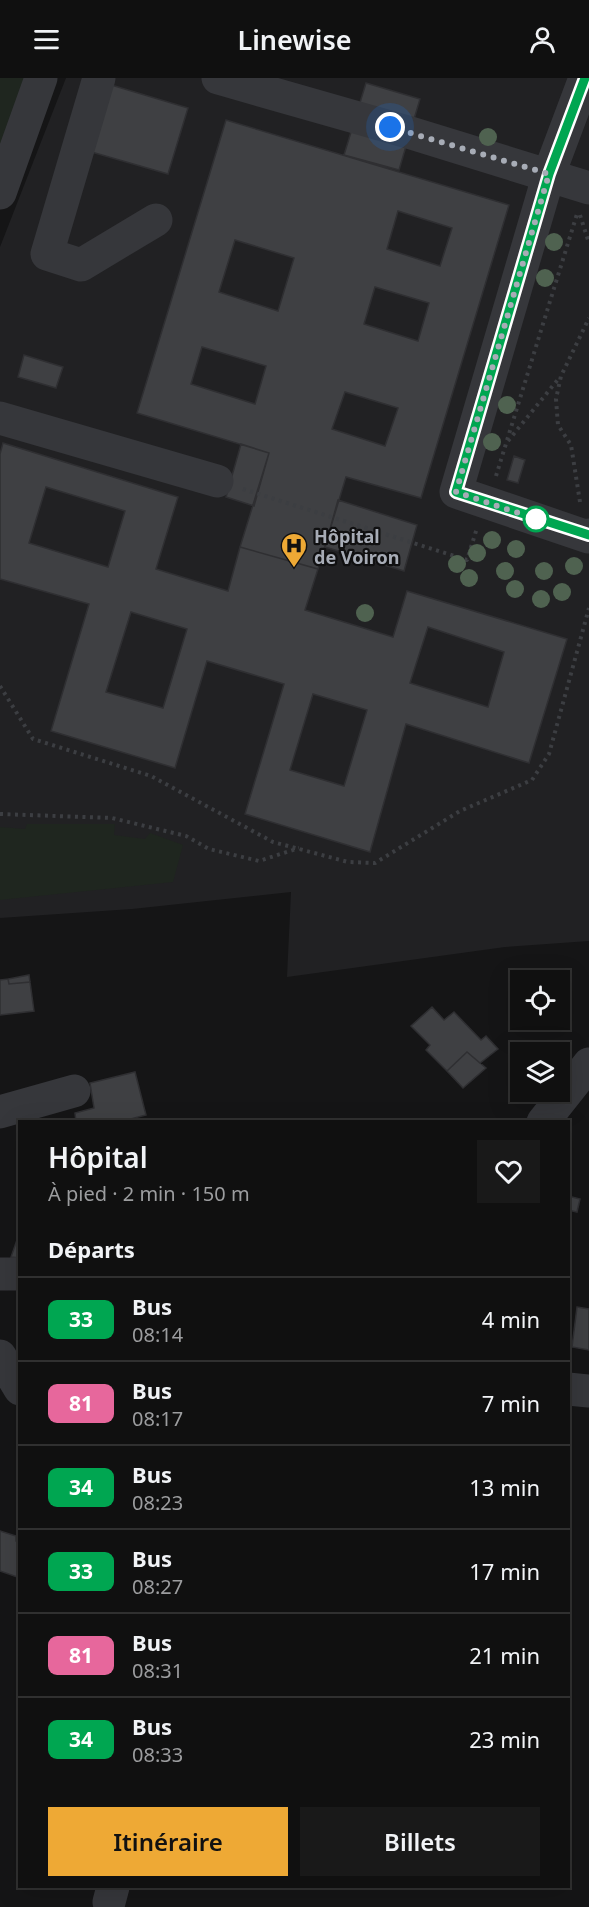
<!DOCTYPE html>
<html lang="fr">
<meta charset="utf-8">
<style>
:root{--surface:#101010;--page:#191919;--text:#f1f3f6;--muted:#9c9d9f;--line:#303030;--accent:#eea935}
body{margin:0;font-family:"Noto Sans",sans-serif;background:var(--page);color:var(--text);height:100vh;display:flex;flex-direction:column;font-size:22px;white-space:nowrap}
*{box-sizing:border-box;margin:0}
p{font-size:20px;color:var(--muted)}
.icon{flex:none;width:33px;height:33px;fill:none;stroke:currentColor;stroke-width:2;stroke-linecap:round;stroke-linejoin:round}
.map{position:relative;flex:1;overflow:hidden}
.side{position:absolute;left:18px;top:1042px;width:552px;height:768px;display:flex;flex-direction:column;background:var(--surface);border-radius:0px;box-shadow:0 6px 24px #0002,0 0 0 2px var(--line)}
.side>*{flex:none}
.badge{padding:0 12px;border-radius:9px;font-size:21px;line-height:39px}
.buttons{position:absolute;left:510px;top:892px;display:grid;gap:12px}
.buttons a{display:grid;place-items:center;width:60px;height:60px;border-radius:0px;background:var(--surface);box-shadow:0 6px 24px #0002,0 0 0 2px var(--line);font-size:30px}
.you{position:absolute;width:30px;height:30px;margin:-15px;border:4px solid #fff;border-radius:50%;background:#1a73e8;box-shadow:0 0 0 9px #1a73e833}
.map>.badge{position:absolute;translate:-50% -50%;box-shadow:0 0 0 3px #fff}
h2{padding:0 30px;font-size:22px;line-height:54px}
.round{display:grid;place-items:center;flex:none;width:63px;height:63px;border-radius:0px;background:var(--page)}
.overview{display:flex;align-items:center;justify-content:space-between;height:102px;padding:0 30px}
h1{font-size:28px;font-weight:600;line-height:45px}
.primary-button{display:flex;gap:12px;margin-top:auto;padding:12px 30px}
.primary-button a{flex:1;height:69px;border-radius:0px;background:var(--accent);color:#111;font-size:24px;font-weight:600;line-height:69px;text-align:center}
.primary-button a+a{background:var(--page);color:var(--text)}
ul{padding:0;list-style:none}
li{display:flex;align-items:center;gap:18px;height:84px;padding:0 30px;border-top:2px solid var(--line)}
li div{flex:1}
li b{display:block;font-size:22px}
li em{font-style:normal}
li .badge{min-width:66px;font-weight:700;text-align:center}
header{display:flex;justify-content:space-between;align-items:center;height:78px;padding:0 30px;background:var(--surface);font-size:27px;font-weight:600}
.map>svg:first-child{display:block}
.built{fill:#212123}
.green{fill:#1f261f}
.building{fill:#3f4043;stroke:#2f2f32;stroke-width:1.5;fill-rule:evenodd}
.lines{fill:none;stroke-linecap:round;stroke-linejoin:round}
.path{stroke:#3c3e42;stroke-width:4;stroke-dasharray:3 4.5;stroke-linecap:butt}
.minor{stroke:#36373b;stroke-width:33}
.tree{fill:#4f6250}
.line-casing{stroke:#fff;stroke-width:14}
.line{stroke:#00a651;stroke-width:9}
.walk{stroke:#a7acb6;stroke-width:6;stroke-dasharray:0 10.8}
.stop-dot{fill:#fff;stroke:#00a651;stroke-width:3}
.labels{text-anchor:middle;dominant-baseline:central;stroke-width:4.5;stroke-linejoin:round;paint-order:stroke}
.poi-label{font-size:18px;font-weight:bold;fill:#a7acb6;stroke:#101011;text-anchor:start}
</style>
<header><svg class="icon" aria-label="menu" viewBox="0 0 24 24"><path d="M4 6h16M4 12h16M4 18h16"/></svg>Linewise<svg class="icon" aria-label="person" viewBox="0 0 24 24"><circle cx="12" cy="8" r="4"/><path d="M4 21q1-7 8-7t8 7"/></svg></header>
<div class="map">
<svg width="589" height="1829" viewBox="0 0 589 1829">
<rect width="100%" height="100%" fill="#151516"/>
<path class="built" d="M66,0H589V863L505,869L287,899L291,814L132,831L0,840V169Z"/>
<path class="green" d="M0,0H26L0,71Z
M27,746H115L114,757L145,761L150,755L183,767L173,804L0,822V749L25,751Z"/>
<path class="building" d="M366,5L420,21L399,92L344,77Z
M108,6L188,30L168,96L88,73Z
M226,42L509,127L421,420L346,399L318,491L240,469L269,375L137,335ZM398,133L452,150L440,188L387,171ZM235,162L294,180L278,233L219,214ZM375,209L429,225L418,263L364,246ZM202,269L266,288L255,326L191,306ZM345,314L398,330L385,368L332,351Z
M24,277L63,289L56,310L18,299Z
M3,365L178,419L156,491L228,513L240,469L318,491L305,532L393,559L407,513L567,561L529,685L406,646L370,774L245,736L284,606L207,583L175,690L51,653L89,526L0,501V376ZM46,409L125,433L108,489L29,465ZM131,534L187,551L163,630L106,614ZM428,549L504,574L488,629L410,605ZM313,616L367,632L344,708L290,692Z
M241,366L269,375L254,428L226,419Z
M514,378L525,382L518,405L507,402Z
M338,422L417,447L404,493L325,469Z
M29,897L30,904L9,906L8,901Z
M8,901L9,906L30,904L34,933L0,937V902Z
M432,929L444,942L454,934L481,962L486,958L498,971L480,985L467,974L447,993L426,972L430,967L411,948Z
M467,974L486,990L463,1010L447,993Z
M135,994L146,1037L119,1044H76L75,1035L94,1030L90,1005Z
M568,1118L580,1121L577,1134L568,1132Z
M20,1158V1180L11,1179L18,1159Z
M577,1229L589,1231V1272L572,1269Z
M0,1453L16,1458V1463L20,1465V1500L0,1493Z"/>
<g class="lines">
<path class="path" d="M580,137L589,165
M508,363L560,299
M496,398L577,136
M243,411L467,482L477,450
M580,424L571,367L558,347L556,321L561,298L589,240
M0,608L33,661L151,698L273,764L348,784L375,785L460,733L532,702L549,676L589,530
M0,736L112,740L186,758L209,771L259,783L299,770"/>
<path class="minor" d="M99,0L47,176L81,187L156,142
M218,0L411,55L589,110
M585,0L549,96L456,414L588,459L589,457
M0,115L41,0
M0,340L217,403
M0,1034L74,1013
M543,1044L589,986
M0,1196H20
M0,1278L20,1311
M568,1311L589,1313
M109,1824L113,1809"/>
</g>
<g class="tree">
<circle cx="488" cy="59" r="9"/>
<circle cx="554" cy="164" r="9"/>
<circle cx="545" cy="200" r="9"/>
<circle cx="507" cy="327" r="9"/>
<circle cx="492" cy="364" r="9"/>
<circle cx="492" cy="462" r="9"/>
<circle cx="516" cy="471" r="9"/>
<circle cx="477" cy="475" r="9"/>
<circle cx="457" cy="486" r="9"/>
<circle cx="574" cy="488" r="9"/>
<circle cx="505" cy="493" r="9"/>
<circle cx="544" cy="493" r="9"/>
<circle cx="469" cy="500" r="9"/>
<circle cx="515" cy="511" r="9"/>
<circle cx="562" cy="514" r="9"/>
<circle cx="541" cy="521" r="9"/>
<circle cx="365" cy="535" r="9"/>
</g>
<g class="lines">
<defs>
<path id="line" d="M585,0L549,96L456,414L589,457"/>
</defs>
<use href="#line" class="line-casing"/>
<use href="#line" class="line"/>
<path class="walk" d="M390,49L549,96L456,414L536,441"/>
</g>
<defs>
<symbol id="hospital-pin" viewBox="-11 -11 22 30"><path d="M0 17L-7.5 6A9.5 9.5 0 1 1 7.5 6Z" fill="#eea935" stroke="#101011"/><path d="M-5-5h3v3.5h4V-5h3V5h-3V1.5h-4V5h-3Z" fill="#111"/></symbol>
</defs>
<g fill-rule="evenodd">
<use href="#hospital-pin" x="279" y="453" width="30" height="40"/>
</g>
<circle class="stop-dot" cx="536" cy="441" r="12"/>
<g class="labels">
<g class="poi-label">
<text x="314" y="458">Hôpital<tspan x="314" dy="21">de Voiron</tspan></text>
</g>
</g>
</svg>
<div class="buttons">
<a><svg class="icon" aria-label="locate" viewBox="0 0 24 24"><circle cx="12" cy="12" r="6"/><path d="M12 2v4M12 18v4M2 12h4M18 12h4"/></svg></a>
<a><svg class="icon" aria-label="layers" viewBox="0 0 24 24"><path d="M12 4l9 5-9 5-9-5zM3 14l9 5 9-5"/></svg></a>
</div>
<div class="you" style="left:390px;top:49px"></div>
<section class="side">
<div class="overview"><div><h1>Hôpital</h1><p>À pied · 2 min · 150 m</p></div><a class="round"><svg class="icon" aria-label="heart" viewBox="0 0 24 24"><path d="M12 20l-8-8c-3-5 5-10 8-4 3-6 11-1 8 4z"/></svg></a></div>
<h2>Départs</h2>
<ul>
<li><span class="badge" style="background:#00a651;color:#fff">33</span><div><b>Bus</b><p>08:14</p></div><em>4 min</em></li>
<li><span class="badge" style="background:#e7679c;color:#fff">81</span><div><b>Bus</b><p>08:17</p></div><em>7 min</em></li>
<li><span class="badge" style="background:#00a651;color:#fff">34</span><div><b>Bus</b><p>08:23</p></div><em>13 min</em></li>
<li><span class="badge" style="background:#00a651;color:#fff">33</span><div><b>Bus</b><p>08:27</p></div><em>17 min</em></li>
<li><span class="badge" style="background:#e7679c;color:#fff">81</span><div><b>Bus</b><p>08:31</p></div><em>21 min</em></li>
<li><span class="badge" style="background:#00a651;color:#fff">34</span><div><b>Bus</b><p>08:33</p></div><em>23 min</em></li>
</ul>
<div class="primary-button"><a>Itinéraire</a><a>Billets</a></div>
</section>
</div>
